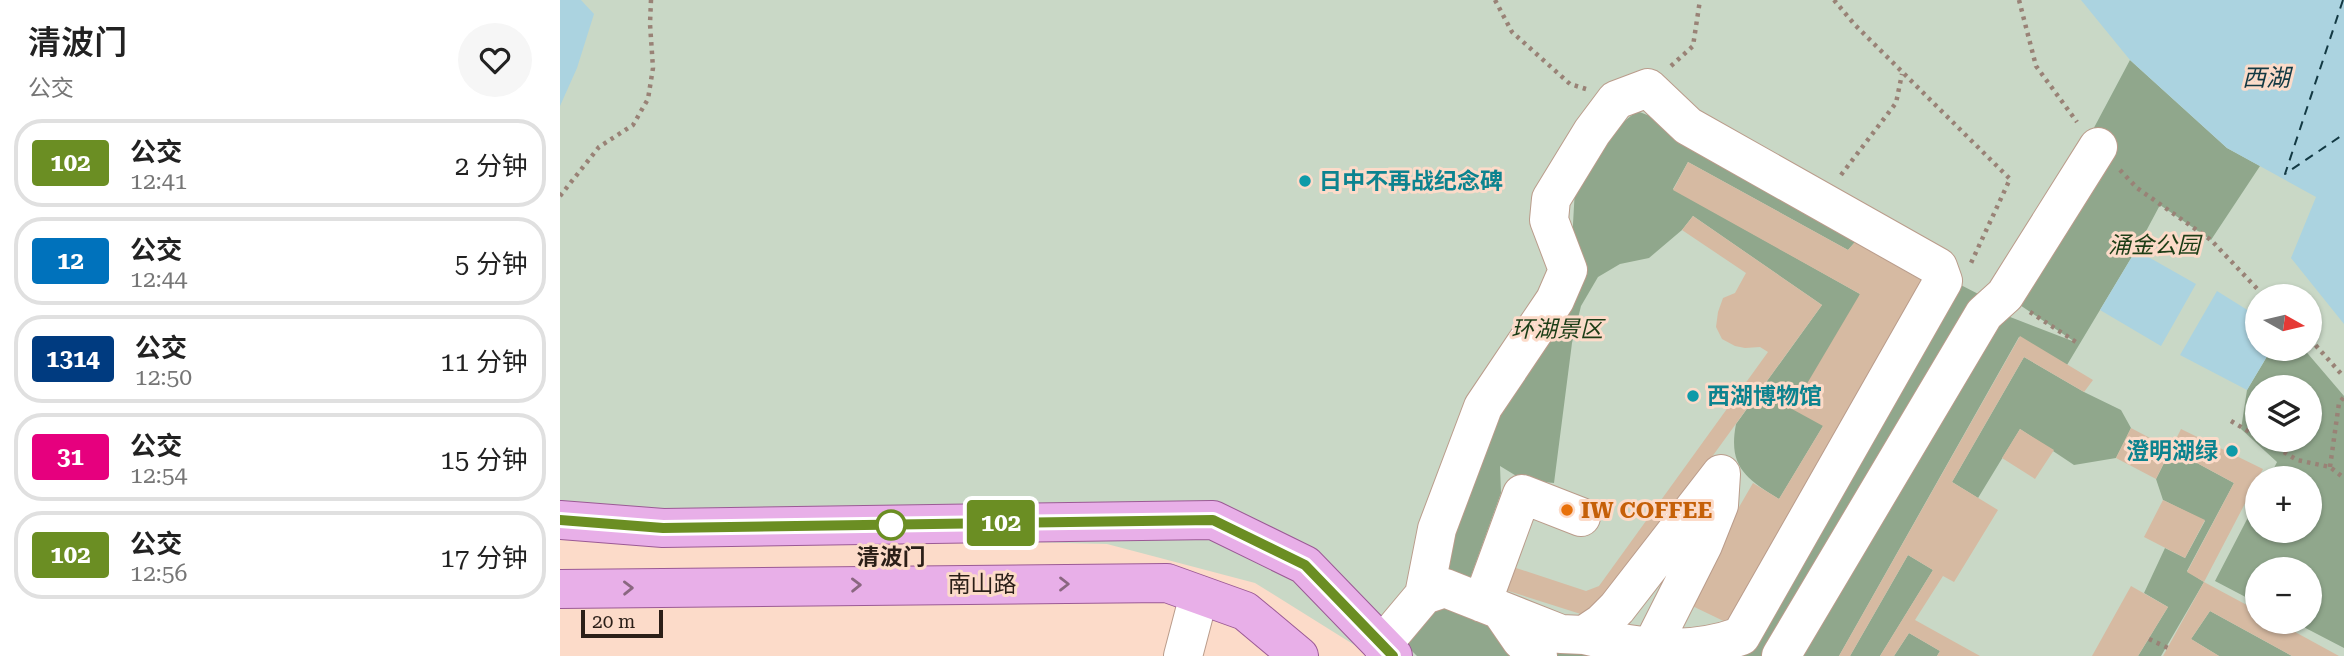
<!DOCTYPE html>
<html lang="zh">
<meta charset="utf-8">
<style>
:root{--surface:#fff;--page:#f6f6f6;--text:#222;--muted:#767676;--line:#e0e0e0}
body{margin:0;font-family:"Roboto Serif","Noto Sans SC",serif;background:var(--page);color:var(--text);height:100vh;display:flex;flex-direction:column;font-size:26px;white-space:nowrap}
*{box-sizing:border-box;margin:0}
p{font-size:23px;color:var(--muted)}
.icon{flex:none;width:38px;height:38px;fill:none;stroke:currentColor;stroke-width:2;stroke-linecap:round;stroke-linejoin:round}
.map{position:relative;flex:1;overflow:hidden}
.sheet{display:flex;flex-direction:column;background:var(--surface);width:560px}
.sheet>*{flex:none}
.badge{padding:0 14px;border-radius:5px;font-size:24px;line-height:46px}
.needle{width:46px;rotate:98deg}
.tools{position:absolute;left:1685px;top:284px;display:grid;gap:14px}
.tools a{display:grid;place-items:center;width:77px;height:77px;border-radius:50%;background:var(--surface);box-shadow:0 2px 5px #0004;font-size:35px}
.scale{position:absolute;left:21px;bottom:18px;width:82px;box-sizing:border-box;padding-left:7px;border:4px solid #2b1f18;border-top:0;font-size:19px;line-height:24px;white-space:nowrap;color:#2b1f18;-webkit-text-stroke:5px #fcdbc9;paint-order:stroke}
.map>.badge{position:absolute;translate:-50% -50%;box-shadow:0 0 0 4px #fff}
.round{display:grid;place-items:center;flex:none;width:74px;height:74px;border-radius:37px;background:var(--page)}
.headline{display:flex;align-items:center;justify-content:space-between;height:119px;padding:0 28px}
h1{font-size:33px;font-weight:600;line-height:52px}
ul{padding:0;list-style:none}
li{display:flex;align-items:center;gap:21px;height:88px;margin:0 14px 10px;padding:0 14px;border:4px solid var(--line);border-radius:28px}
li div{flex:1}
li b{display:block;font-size:26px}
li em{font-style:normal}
li .badge{min-width:77px;font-weight:700;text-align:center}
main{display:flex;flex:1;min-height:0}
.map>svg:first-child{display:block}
.green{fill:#c9d8c6;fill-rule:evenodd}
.forest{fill:#90a78c;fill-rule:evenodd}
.water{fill:#abd3e0}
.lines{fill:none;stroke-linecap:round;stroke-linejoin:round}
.ferry{stroke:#133943;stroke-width:2;stroke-dasharray:9 7;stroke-linecap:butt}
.building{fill:#d6baa2}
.minor-casing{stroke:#ba9c8b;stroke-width:40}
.major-casing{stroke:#9b5a95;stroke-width:40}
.path{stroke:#998276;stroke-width:4.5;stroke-dasharray:3.5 5;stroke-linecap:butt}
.minor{stroke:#fff;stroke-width:38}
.major{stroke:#e8afe8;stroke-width:38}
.oneway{stroke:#8a6780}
.line-casing{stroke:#fff;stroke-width:16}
.line{stroke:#6b8e23;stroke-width:10}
.culture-dot{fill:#0f9aa8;stroke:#fcdbc9;stroke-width:2.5}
.food-dot{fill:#e8710a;stroke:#fcdbc9;stroke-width:2.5}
.stop-dot{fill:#fff;stroke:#6b8e23;stroke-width:3.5}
.labels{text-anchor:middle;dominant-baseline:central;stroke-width:6;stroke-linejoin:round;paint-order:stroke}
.culture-label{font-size:23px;font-weight:bold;fill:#0d838f;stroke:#fcdbc9;text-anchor:start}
.park-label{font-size:23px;font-style:italic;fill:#1c3d16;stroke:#fcdbc9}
.food-label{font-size:23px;font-weight:bold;fill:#c56008;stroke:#fcdbc9;text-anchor:start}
.stop-label{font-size:23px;font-weight:bold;fill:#2b1f18;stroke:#fcdbc9}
.street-label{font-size:23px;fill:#2b1f18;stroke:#fcdbc9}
.water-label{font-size:24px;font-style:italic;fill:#133943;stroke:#fcdbc9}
</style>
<main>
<section class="sheet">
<div class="headline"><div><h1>清波门</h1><p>公交</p></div><a class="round"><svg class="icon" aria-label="heart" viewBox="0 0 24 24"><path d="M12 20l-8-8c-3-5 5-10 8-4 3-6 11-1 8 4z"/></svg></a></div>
<ul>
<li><span class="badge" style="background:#6b8e23;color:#fff">102</span><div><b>公交</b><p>12:41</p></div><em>2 分钟</em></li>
<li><span class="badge" style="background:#0072bc;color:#fff">12</span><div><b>公交</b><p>12:44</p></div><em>5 分钟</em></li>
<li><span class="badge" style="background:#003b80;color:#fff">1314</span><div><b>公交</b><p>12:50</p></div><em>11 分钟</em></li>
<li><span class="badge" style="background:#e6007e;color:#fff">31</span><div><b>公交</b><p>12:54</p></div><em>15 分钟</em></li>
<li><span class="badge" style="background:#6b8e23;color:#fff">102</span><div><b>公交</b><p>12:56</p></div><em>17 分钟</em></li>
</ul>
</section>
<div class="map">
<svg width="1784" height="656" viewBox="0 0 1784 656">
<rect width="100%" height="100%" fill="#fcdbc9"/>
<path class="green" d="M0,0H1784V656H812L695,583L547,544L0,531ZM1698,296H1750V348H1698ZM1698,387H1750V439H1698ZM1698,478H1750V530H1698ZM1698,569H1750V621H1698Z"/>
<path class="forest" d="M1570,60L1667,148L1700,166L1651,240L1600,205L1576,250L1507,365L1459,337L1279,656H1242L1445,315L1515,342L1445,295Z
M1077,111L1095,118L1295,242L1288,250L1128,162L1113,189L1300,294L1263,426L1219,499C1185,478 1168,466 1176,424L1262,305L1133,216L1122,230L1089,258L1060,264L1038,277L1021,306L1012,343L994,483L963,480L940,466L941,493L908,584L875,573L1012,242L1015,188L1030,149Z
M1395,282L1428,299L1213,656H1142Z
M1712,348H1743L1784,396V648L1732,621H1750V569H1698L1697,603L1655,581L1697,500L1698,530H1750V478H1709L1717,462L1681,429L1687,390ZM1698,387H1750V439H1698Z
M1464,357L1524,392L1561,410L1571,428L1556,458L1514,465L1460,429L1418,498L1392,482Z
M1611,449L1674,483L1627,571L1644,582L1601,656H1578L1608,607L1584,593L1605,548L1625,558L1645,521L1603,500L1596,479Z
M1348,555L1373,570L1320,656H1290Z
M868,603L1122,656H857L845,644Z
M1650,611L1732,656H1659L1631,639Z
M1349,633L1380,651L1377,656H1334Z"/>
<path class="water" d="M0,0H21L34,14L17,68L0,106Z
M1521,0H1784V324L1731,258L1756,197L1667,148L1570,60Z
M1576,250L1636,284L1601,346L1540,310Z
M1657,291L1697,316L1698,348H1712L1687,390L1620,355Z"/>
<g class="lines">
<path class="ferry" d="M1783,0L1725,174L1784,134"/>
</g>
<path class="building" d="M1128,162L1288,250L1295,242L1369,285L1176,627L1124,602L1193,483L1219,499L1263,426L1232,409L1300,294L1113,190Z
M1133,216L1262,305L1041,610L1027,616L942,589L950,566L1026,591L1039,586L1208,352L1200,347L1185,348L1175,346L1162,339L1156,327L1158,312L1163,298L1175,293L1186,273L1122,230Z
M1460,336L1533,380L1524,392L1464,357L1392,482L1438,510L1394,582L1383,576L1355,620L1420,656H1377L1380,651L1349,633L1334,656H1320L1373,570L1348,555L1290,656H1279Z
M1571,428L1611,449L1621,429L1703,469L1644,582L1627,572L1674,483L1611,449L1596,479L1556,458Z
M1460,429L1494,450L1475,479L1442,458Z
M1603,500L1645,520L1625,558L1584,537Z
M1644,582L1698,611V621H1715L1779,656H1732L1650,611L1631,639L1659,656H1603Z
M1571,586L1608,607L1578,656H1532Z"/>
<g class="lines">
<defs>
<path id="minor" d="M864,595L877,529L923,407L995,300L1008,270L989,220L991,199L1032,132L1056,100L1088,88L1128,126L1378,267L1383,281L1181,636C1125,656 1080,648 1024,635
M922,603L962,494L1021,517
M941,611L961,640L978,656
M822,645L864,595L885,588L1001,634L1024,635L1042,623L1057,608L1161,474L1159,505L1143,545L1090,650
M623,656L639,595
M1221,656L1424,314L1445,295L1538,147"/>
<path id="major" d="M0,520L103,528L653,520L745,565L833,656
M0,589L607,583L685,611L739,656"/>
</defs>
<use href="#minor" class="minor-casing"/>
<use href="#major" class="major-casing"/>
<path class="path" d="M935,0L952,32L1010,84L1026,89
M1274,0L1295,25L1450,179L1411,263
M1459,0L1476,66L1517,122
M1111,66L1133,46L1140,0
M1560,170L1577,188L1651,240L1704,296
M1281,175L1336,103L1342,74
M0,196L39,147L73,125L88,99L93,68L90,24L91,0
M1470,312L1519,344
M1750,339L1784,377
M1671,421L1698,437
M1702,439L1737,460L1770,467L1784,478
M1770,467L1779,403L1784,397
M1589,639L1608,648"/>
<use href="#minor" class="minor"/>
<use href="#major" class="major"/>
</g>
<defs><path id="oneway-chevron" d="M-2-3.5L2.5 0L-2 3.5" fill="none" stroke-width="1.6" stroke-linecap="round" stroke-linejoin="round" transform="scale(1.75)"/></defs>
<g class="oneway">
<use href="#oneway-chevron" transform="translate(504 584)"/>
<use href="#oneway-chevron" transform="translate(296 585) rotate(-1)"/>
<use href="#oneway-chevron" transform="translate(68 588) rotate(-1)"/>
</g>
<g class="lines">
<defs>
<path id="line" d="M0,520L103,528L653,520L745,565L833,656"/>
</defs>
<use href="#line" class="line-casing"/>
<use href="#line" class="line"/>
</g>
<g class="culture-dot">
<circle cx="745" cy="181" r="7"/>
<circle cx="1133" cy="396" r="7"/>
<circle cx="1672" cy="451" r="7"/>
</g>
<circle class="food-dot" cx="1007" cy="510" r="7"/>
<circle class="stop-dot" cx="331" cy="525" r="14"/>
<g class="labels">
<g class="culture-label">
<text x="759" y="181">日中不再战纪念碑</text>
<text x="1147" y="396">西湖博物馆</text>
<text x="1658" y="451" text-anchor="end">澄明湖绿</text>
</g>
<g class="park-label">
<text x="1594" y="245">涌金公园</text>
<text x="997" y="329">环湖景区</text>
</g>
<g class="food-label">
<text x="1021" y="510">IW COFFEE</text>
</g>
<g class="stop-label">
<text x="331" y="557">清波门</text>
</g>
<g class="street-label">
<text x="422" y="584">南山路</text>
</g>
<g class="water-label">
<text x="1706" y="78">西湖</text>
</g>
</g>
</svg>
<div class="tools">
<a><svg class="needle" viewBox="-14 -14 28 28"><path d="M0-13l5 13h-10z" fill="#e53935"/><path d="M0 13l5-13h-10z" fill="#767676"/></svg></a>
<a><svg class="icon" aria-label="layers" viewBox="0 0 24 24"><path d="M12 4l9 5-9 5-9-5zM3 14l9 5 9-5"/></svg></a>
<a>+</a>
<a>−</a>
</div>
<div class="scale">20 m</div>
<b class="badge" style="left:441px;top:523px;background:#6b8e23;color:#fff">102</b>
</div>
</main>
